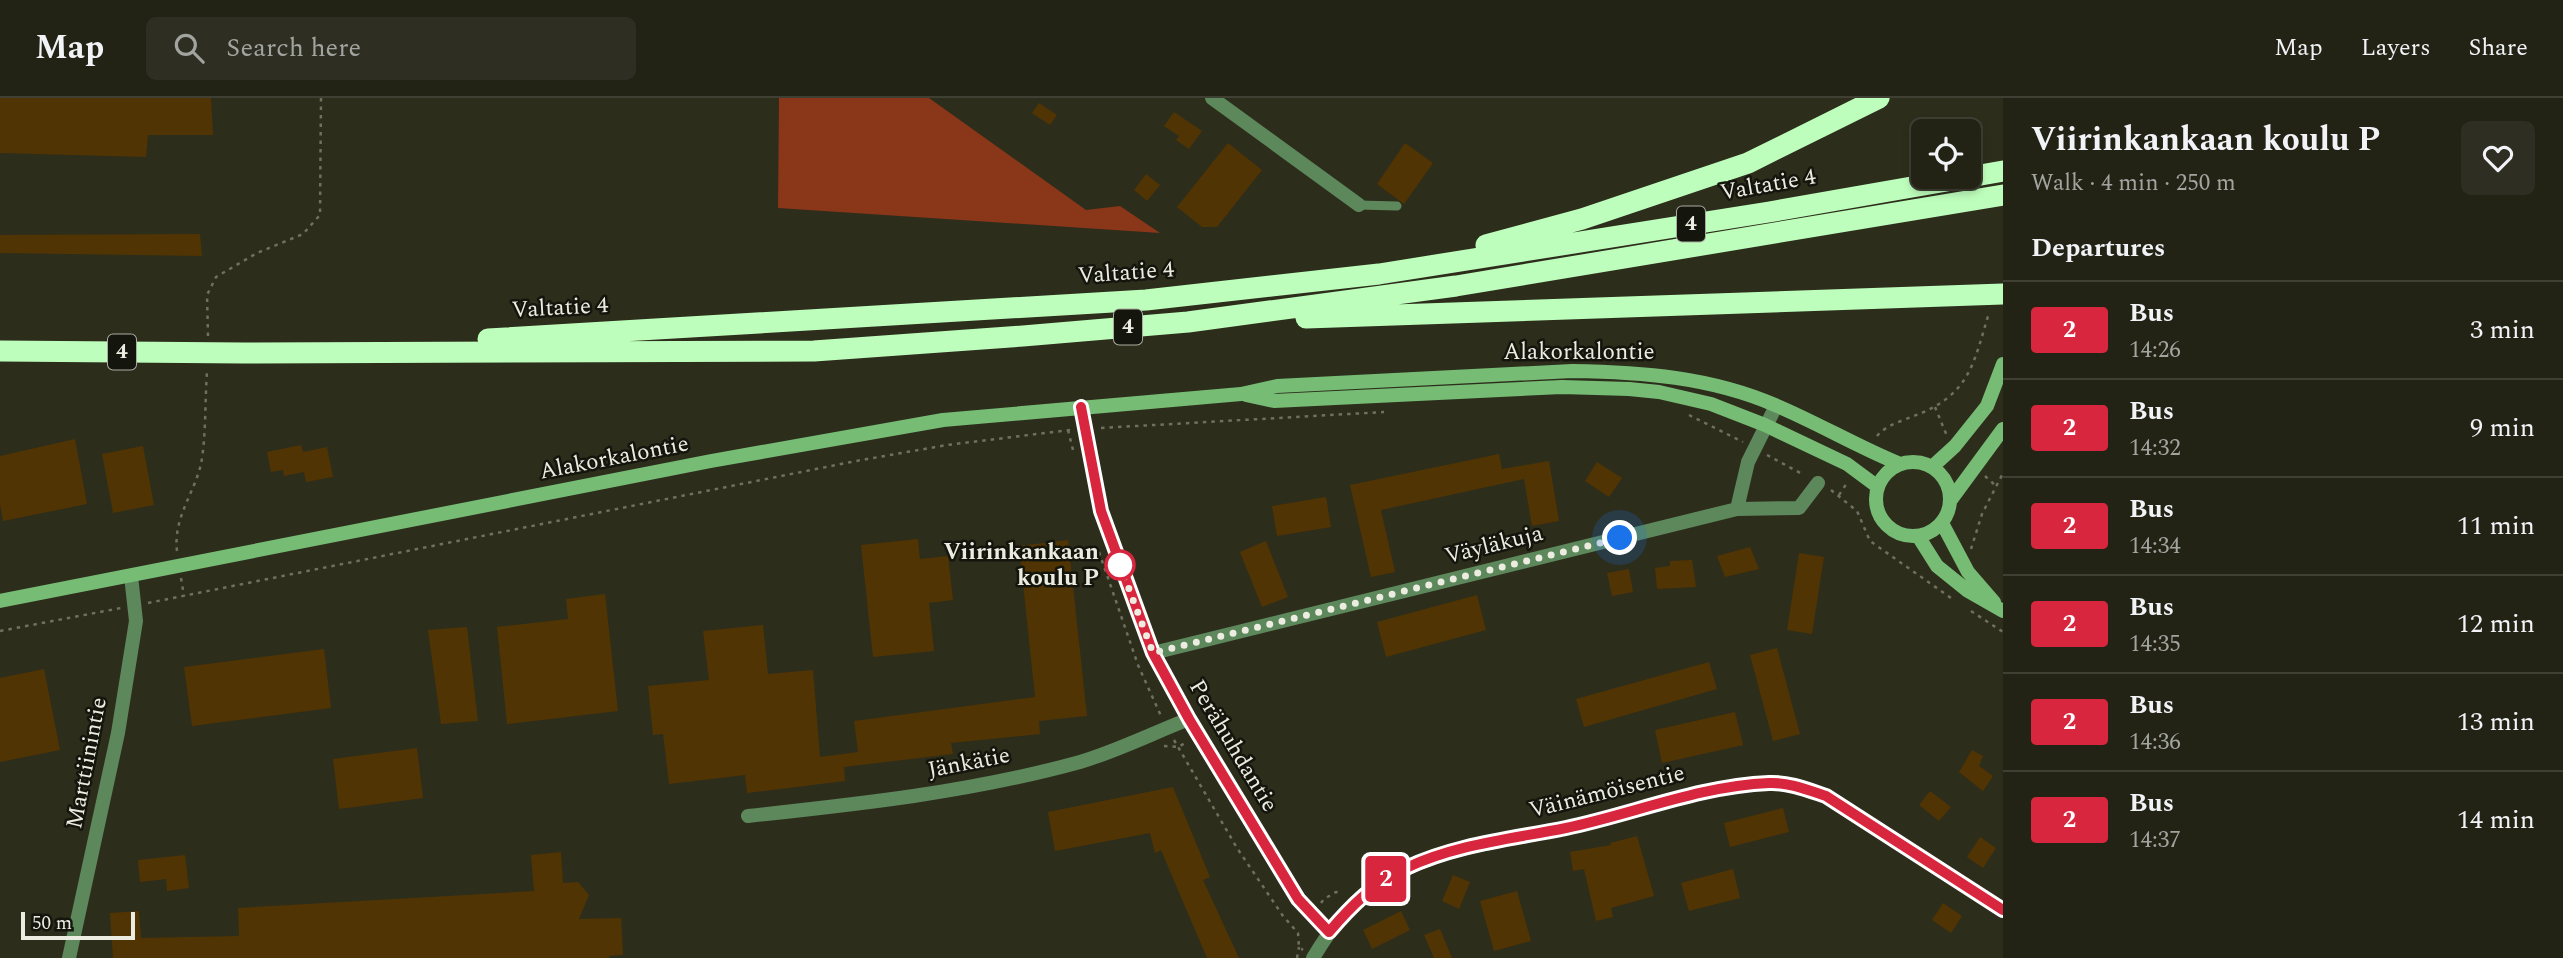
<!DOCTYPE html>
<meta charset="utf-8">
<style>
:root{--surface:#222215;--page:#2e2f22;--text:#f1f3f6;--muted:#a2a4a0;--line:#3f3f34}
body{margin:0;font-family:Spectral,serif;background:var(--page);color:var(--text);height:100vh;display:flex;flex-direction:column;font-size:26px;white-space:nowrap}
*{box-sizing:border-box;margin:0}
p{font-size:23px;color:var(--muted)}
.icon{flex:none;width:38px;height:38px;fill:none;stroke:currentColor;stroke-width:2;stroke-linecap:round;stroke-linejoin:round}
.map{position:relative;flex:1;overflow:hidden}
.details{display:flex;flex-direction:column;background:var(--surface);width:560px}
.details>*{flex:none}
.badge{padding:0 14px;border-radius:5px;font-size:24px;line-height:46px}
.controls{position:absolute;left:1911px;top:21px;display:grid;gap:14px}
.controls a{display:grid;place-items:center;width:70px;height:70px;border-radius:10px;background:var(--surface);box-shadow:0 4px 10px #0003,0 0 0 2px var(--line);font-size:35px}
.scale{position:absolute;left:21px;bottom:18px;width:114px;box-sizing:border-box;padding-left:7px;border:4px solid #ecece1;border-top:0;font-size:19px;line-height:24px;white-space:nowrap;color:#ecece1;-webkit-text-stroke:5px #14150d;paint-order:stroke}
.you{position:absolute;width:35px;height:35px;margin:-18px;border:5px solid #fff;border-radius:50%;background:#1a73e8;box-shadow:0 0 0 10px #1a73e833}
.map>.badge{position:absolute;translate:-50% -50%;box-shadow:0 0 0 4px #fff}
h2{padding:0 28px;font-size:26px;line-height:63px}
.round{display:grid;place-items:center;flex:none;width:74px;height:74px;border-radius:10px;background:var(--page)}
.headline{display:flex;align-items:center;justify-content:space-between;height:119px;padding:0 28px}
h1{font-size:33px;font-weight:700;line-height:52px}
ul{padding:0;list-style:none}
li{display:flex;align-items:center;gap:21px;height:98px;padding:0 28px;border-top:2px solid var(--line)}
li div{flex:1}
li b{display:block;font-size:26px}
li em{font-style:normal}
li .badge{min-width:77px;font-weight:700;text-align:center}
header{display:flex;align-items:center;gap:42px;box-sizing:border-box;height:98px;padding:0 35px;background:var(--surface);border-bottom:2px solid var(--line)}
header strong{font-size:33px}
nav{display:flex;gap:38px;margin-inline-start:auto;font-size:24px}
.search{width:490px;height:63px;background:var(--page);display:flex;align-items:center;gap:18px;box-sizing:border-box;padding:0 24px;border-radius:10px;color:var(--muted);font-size:26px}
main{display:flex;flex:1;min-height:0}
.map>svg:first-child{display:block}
.forest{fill:#893619}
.building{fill:#513403}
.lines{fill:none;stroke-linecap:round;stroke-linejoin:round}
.path{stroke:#707062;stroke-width:2.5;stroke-dasharray:3.5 5;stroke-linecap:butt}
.lane{stroke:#5d885c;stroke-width:9}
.street{stroke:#5d885c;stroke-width:14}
.secondary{stroke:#76bc75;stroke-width:14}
.highway{stroke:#befebc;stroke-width:21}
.line-casing{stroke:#fff;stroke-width:16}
.line{stroke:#d7263d;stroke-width:10}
.walk{stroke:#ecece1;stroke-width:7;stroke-dasharray:0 12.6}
.stop-dot{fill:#fff;stroke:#d7263d;stroke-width:3.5}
.labels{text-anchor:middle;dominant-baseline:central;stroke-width:5;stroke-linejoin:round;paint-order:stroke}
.shield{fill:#14150d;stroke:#abaca1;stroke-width:2}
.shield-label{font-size:21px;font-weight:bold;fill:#ecece1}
.street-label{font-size:23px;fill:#ecece1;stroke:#14150d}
.stop-label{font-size:23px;font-weight:bold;fill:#ecece1;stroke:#14150d;text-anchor:end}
</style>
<header>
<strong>Map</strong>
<div class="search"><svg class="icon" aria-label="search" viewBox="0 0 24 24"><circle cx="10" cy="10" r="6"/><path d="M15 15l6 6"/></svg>Search here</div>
<nav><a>Map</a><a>Layers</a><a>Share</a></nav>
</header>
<main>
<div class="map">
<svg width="2003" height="860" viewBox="0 0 2003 860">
<rect width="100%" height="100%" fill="#2d2d1c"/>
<path class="forest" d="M779,0H929L1086,112L1120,108L1160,135L778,110Z"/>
<path class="building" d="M0,0H211L213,37H148L146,59L0,55Z
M1039,5L1057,17L1050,27L1032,15Z
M1174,14L1202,33L1189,51L1176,42L1179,38L1164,28Z
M1228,45L1262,72L1217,129H1202L1177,109Z
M1405,45L1433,65L1404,106L1377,86Z
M1146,76L1160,87L1147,103L1134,92Z
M200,136L202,158L0,155V137Z
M75,341L87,406L3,423L0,406V358Z
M301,347L303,354L327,349L333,379L306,384L304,374L284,378L283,372L271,374L267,354Z
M143,348L154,407L113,415L102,356Z
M1499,356L1502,371L1549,363L1559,423L1532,428L1524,381L1381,412L1395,474L1371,479L1350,387Z
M1597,364L1622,380L1609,399L1585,383Z
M1326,399L1331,429L1277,438L1272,408Z
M918,441L920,461L948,458L953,502L929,505L934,553L873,559L861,447Z
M1068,442L1087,618L1039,623L1040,636L951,645L953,656L844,669L845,683L747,695L745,677L669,686L663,636L653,637L648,588L709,582L703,533L763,527L768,576L813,572L820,659L858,654L854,623L1035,599L1019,448Z
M1266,443L1288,499L1262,509L1240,454Z
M1750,449L1759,471L1725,479L1717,458Z
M1799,455L1824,459L1812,536L1787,532Z
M1692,462L1696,489L1657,491L1655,470L1670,468V463Z
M1629,471L1633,494L1612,498L1607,475Z
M605,496L618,613L507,626L497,529L568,521L566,501Z
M1477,497L1486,532L1386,559L1377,524Z
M467,529L478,623L441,626L428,532Z
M1777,550L1800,636L1773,643L1750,557Z
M324,551L331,610L192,628L184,569Z
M1709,564L1717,591L1584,629L1576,601Z
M44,571L60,652L0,664V580Z
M1735,614L1743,647L1662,665L1655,632Z
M417,650L423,700L339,711L333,661Z
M1972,652L1983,658L1979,668L1993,678L1983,693L1959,674Z
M1173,689L1210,779L1203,782L1239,860H1207L1161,752L1155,755L1150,735L1055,753L1048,714Z
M1930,693L1951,709L1939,723L1919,707Z
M1783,710L1789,734L1730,749L1724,725Z
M1637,738L1654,798L1611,810L1613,819L1596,823L1584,771L1573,773L1570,754L1611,747L1610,745Z
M1980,739L1996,750L1983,770L1967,759Z
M561,754L563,785L578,784L589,797L579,821L621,820L623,857L609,858V860H113L110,815L139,813L141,840L239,838L238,810L534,793L531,757Z
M185,757L189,790L167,793L166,781L140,784L138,762Z
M1733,771L1740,800L1689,813L1681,785Z
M1453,777L1470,784L1459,811L1442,803Z
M1517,793L1531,843L1494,853L1480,803Z
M1943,805L1962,818L1951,835L1932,822Z
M1401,813L1410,832L1372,851L1363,832Z
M1440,831L1452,860H1434L1424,837Z"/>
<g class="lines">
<path class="path" d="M208,238L207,197L216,179L257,155L303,136L320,117L321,0
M1935,309L1947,338
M1689,317L1743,344
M1101,330L1384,314
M1068,332L1074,356
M1877,338C1887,326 1905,322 1919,316C1971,295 1974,263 1989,215
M1767,357L1804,377
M1985,378L1996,388
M1831,392L1857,413L1870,443L1951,500
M1839,397L1847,385
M1971,451L1982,416L2003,375
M177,453C173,420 194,396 201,366C206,341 205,300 207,274
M1099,454L1138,567L1161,618
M181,480L184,498
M148,505L856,363L947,347L1070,332
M1971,513L2003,534
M0,533L121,510
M1174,642L1237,750L1283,818L1298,835L1299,849L1303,852
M1164,648L1178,649L1187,644
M1321,805L1324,801L1336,794L1342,796
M1297,860L1299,849"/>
<path class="lane" d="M1359,107L1397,108"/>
<path class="street" d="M1212,0L1359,107
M1081,309L1101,413L1153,555L1189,621L1298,801L1329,834
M1737,411L1748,364L1776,308
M1153,555L1737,411L1799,410L1818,385
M748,718C860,706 971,694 1080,664C1117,653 1153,635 1189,621
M69,860L118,635L136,523L131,478
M1313,860C1331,830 1353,800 1384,782C1444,748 1501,744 1567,730C1634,715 1700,687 1769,685C1788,685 1808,692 1826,698L2003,812"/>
<path class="secondary" d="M1246,297L1274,303L1562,289L1629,291L1659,294L1711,306L1765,327L1847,366L1878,389
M1876 401a37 37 0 1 1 74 0a37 37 0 1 1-74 0Z
M1932,369L1955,348L1987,308L2003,266
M1950,403L2003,331
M1942,425L1968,474L1994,504
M1918,438L1937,468L1968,493L2003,513
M0,503L711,363L943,322L1241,296L1277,288L1572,273C1642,274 1710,279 1775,307C1818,325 1858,349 1900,366"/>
<path class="highway" d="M1486,147L1582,121L1748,65L1879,0
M1306,220L2003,196
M488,241L1146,202L1379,176L1769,114L2003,73
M0,253L244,255L814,253L1023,238L1188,224L1456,188L2003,97"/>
</g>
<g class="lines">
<defs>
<path id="line" d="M1081,309L1101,413L1153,555L1189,621L1298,801L1329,834C1351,808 1374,785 1406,770C1457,746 1512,741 1566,730C1633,716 1699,688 1769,685C1788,684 1808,692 1826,698L2003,812"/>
</defs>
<use href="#line" class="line-casing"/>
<use href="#line" class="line"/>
<path class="walk" d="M1120,467L1153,555L1620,440"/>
</g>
<circle class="stop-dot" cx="1120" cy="467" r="14"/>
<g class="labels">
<g class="shield">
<rect x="1677" y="108.5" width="28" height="35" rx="5"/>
<rect x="1114" y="211.5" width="28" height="35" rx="5"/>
<rect x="108" y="236.5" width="28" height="35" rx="5"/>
</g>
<g class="shield-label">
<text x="1691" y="126">4</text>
<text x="1128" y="229">4</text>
<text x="122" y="254">4</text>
</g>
<g class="street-label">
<text transform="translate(1768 87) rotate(-10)">Valtatie 4</text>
<text transform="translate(1126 175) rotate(-4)">Valtatie 4</text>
<text transform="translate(560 210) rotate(-3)">Valtatie 4</text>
<text x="1579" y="254">Alakorkalontie</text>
<text transform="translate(614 360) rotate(-11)">Alakorkalontie</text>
<text transform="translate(1494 447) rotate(-14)">Väyläkuja</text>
<text transform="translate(1233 648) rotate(59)">Perähuhdantie</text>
<text transform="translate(87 665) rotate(-79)">Marttiinintie</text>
<text transform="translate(969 665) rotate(-11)">Jänkätie</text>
<text transform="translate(1607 694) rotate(-14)">Väinämöisentie</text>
</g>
<g class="stop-label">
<text x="1099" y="454">Viirinkankaan<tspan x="1099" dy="26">koulu P</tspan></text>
</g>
</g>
</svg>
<div class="controls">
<a><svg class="icon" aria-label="locate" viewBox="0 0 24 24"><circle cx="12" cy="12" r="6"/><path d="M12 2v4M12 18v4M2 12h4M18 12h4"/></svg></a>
</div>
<div class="scale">50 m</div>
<div class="you" style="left:1620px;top:440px"></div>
<b class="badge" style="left:1386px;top:781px;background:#d7263d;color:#fff">2</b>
</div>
<section class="details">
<div class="headline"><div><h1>Viirinkankaan koulu P</h1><p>Walk · 4 min · 250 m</p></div><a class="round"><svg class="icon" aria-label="heart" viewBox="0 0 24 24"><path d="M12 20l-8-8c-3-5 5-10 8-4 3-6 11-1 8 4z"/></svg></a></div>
<h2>Departures</h2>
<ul>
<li><span class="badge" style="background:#d7263d;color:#fff">2</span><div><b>Bus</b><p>14:26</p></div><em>3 min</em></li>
<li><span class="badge" style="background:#d7263d;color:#fff">2</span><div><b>Bus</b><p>14:32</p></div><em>9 min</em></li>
<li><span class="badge" style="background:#d7263d;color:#fff">2</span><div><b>Bus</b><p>14:34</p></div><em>11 min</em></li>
<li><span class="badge" style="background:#d7263d;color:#fff">2</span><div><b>Bus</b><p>14:35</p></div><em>12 min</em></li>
<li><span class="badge" style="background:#d7263d;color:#fff">2</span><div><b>Bus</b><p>14:36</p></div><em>13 min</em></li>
<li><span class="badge" style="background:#d7263d;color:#fff">2</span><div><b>Bus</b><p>14:37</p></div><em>14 min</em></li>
</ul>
</section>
</main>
